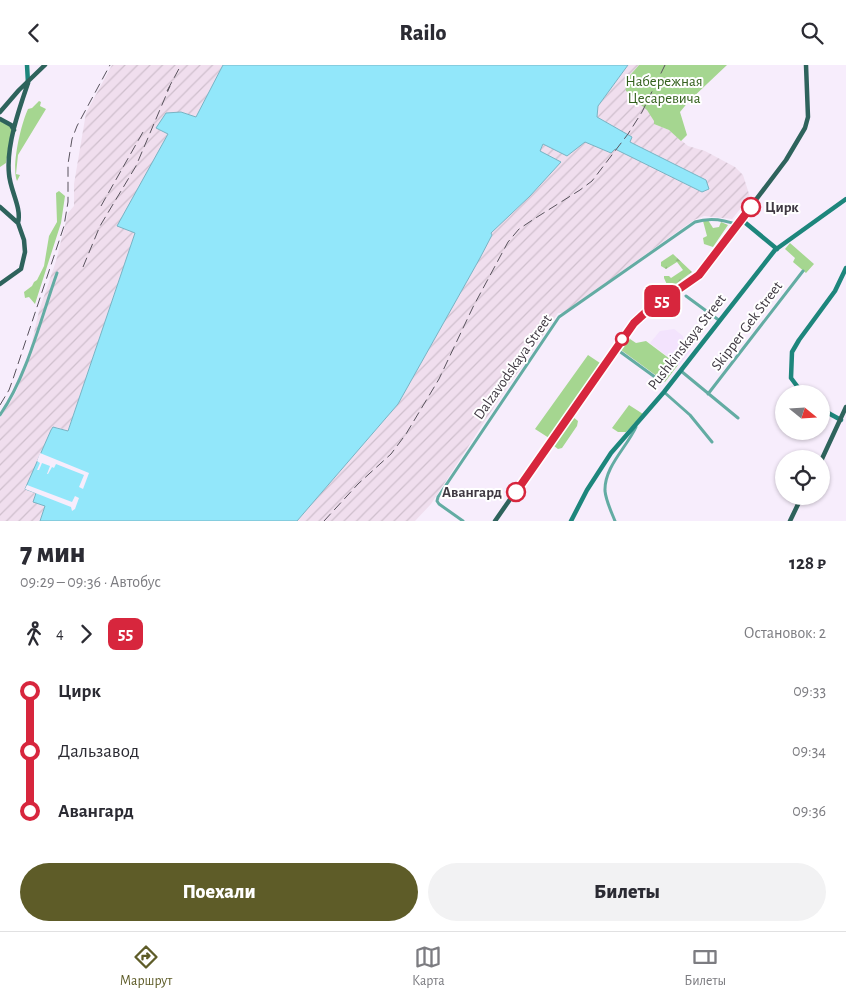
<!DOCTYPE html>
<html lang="ru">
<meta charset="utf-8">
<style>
:root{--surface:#fff;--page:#f2f2f3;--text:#2b2b33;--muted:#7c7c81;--line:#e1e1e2;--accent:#5e5c28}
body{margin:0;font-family:"Alegreya Sans",sans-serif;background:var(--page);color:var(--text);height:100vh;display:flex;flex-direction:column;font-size:19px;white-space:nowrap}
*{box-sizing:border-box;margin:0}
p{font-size:16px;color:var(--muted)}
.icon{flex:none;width:28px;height:28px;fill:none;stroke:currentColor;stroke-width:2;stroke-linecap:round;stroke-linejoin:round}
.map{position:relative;height:456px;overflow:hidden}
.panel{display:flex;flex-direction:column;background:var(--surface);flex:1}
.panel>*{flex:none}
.badge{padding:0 10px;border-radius:8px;font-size:18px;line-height:32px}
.needle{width:32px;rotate:108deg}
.buttons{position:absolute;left:775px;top:320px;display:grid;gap:10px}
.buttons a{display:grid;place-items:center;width:55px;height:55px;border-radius:50%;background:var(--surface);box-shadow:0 1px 4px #0004;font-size:25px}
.map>.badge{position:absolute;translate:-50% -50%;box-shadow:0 0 0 2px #fff}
.legs{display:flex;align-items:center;gap:8px;height:55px;padding:0 20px;font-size:16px}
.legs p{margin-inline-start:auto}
.summary{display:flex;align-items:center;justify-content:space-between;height:85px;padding:0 20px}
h1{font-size:28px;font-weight:800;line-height:38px}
.cta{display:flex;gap:10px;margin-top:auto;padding:10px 20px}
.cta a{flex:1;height:58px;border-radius:30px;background:var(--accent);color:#fff;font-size:20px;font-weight:800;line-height:58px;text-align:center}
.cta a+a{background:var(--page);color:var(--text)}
ul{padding:0 20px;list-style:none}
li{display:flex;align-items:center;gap:18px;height:60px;font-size:19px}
li i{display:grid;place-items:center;width:8px;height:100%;margin:0 6px;background:currentColor}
li i::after{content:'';width:12px;height:12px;margin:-6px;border:4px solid;border-radius:50%;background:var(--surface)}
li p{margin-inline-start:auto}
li:first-child i{background:linear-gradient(#0000 50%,currentColor 0)}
li:last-child i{background:linear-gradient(currentColor 50%,#0000 0)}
header{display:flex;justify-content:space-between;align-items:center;height:65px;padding:0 20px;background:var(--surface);font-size:22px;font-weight:800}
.tab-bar{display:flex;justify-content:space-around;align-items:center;height:70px;border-top:1px solid var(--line);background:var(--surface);font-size:14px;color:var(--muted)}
.tab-bar a{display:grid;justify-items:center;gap:2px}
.tab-bar .current{color:var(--accent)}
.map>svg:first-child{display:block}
.built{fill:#f3e3fd}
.industrial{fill:url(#industrial-furrows)}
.green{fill:#a5d690}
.forest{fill:url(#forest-firs)}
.water{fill:#92e7fa;stroke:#79b3c3}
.pier{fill:#f7edfc}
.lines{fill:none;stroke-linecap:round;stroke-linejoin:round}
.street{stroke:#63aca3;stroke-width:3}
.secondary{stroke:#1d867c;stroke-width:4.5}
.primary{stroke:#2e635c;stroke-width:4.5}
.rail{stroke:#59535d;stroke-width:1;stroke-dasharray:10 5;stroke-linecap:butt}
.line-1-casing{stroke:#fff;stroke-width:11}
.line-1{stroke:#d7263d;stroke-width:8}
.stop-1-dot{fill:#fff;stroke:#d7263d;stroke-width:2.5}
.labels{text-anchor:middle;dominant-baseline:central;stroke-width:4;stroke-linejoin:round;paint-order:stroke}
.park-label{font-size:15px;fill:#34611d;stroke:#fff}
.stop-label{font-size:15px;font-weight:bold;fill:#3f3942;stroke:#fff;text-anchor:start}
.street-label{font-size:15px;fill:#3f3942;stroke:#fff}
</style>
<header><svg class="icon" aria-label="back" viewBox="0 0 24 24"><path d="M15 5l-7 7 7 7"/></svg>Railo<svg class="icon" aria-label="search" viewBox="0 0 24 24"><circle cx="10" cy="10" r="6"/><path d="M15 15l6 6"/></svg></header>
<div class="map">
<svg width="846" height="456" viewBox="0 0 846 456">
<defs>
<pattern id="industrial-furrows" width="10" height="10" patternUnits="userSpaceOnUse" patternTransform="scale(1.25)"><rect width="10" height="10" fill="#f0deee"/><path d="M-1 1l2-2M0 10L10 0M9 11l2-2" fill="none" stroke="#cfbfcd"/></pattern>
<pattern id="forest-firs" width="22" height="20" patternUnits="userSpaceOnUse" patternTransform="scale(1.25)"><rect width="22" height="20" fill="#a5d690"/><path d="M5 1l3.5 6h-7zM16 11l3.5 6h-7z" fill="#8fb87d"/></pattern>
</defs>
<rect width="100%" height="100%" fill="#f7edfc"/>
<path class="built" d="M674,264L683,271V278L691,285L679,300L650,278L660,266Z"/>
<path class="industrial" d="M112,0H223L196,52L181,47L156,63L168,69L118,161L135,168L68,366L56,362L51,365L26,424L36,428L34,433L45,441L40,456H0V353L16,327L27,298L39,246L56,196L68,148L74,141V119L86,48Z
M628,0H639L625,16L643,37L655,56L654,59L669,65L688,81L705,86L735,102L743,110L750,132L732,154L704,151L694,155L622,206L567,248H558L492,345L431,439L415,456H297L398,339L480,193L492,170L490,168L530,131L560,97L540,86L543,80L585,76L610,88L614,83L702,127L706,115L629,77L632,72L597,52L598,41Z"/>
<path class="green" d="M639,0H727L689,36L680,47L687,70L681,76L669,65L654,59V56L647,45L641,40L643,37L626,26L625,16Z
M39,36L41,37L40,41L46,44L18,90L16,109L20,110L17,116C11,102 21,59 28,44L32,43Z
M0,56L11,62L12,65L6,98L0,102Z
M59,126L65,131L61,158L35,239L29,232L25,233L24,227L32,221L34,217L37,215L44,201L49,171L57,157L56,128Z
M708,155L713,163L719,162L721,157L728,160L713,182L704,179L703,173L707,171L703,156Z
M790,178L814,199L806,208L793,197L795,193L785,184Z
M630,274L636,278L646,276L678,300L665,317L621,285Z
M588,290L600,298L549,373L535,364Z
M629,340L643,349L626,367H618L612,363Z
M573,352L578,356L577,361L562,383L558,384L554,381Z"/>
<path class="forest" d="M673,189L692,207L669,224L664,213V211H669L671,213L683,205L677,197L666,204L661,201V197Z"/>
<path class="water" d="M223,0H628L598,41L597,52L632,72L630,77L706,115L709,124L702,127L615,84L611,88L585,77L567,91L543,79L540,86L561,97L530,131L491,168L492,170L480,193L398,339L297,456H40L45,441L33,437L36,428L25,424L51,365L53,362L68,366L135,168L117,161L168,69L156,63L166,48L181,47L196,52Z"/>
<path class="pier" d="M40,388L89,408L83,424L79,422L84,410L56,399L54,403L52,402L48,409H47L50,401L42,398L39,405H37L40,398L37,396Z
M27,420L72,437L75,431L79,433L75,444L72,446L71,442L25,424Z"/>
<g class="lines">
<path class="street" d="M686,231L720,256
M615,283L659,315
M681,306L738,353
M664,327L690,350L712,377
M708,329L803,206
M0,350C27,311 41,253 57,208
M463,456L439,439L437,436L438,432L559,252L695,157C710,152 723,154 738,160
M615,456C611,446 606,436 605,426C604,402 627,382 636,362"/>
<path class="secondary" d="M27,0L28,18
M742,155L777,184
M803,329L791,313L792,287L799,275L835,226L846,203
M821,344L841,355
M571,456L587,425L611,388L664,327L775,185L846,134"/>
<path class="primary" d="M0,47L19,25L45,0
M0,54L11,60L14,65
M0,142L18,158L24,175L25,187L21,204L0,219
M18,158C22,143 10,125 9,109C6,81 19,44 28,18
M821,396L846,342
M495,456L615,283L635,256L646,247L699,210L786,95L805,63L808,52L806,0
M790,456L802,431"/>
<path class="rail" d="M167,26L181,0
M101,141L143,67
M83,202L100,161L136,101L170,21
M0,340L9,325L13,314L64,161L68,137V99L72,74L77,61L110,0
M324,456L358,419L391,389L406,369L439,314L473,242L508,177L519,164L534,154L580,125L592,116L628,69L642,47L665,0"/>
</g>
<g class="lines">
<defs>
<path id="line-1" d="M516,427L634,258L646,247L699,210L751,142"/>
</defs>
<use href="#line-1" class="line-1-casing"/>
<use href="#line-1" class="line-1"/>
</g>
<g class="stop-1-dot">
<circle cx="751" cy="142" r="9"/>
<circle cx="622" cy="274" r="6"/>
<circle cx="516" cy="427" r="9"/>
</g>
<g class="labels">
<g class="park-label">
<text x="664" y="16">Набережная<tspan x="664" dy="17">Цесаревича</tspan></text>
</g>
<g class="stop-label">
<text x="765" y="142">Цирк</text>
<text x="502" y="427" text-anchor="end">Авангард</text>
</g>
<g class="street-label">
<text transform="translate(747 261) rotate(-53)">Skipper Gek Street</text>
<text transform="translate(687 277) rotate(-52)">Pushkinskaya Street</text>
<text transform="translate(513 302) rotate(-55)">Dalzavodskaya Street</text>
</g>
</g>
</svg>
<div class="buttons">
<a><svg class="needle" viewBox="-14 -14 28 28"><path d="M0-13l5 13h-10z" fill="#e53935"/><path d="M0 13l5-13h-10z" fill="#7c7c81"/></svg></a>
<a><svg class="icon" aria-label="locate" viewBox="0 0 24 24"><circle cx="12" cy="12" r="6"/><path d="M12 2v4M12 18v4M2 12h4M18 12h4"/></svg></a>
</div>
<b class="badge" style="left:662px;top:236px;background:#d7263d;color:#fff">55</b>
</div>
<section class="panel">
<div class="summary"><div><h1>7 мин</h1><p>09:29 – 09:36 · Автобус</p></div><b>128 ₽</b></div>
<div class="legs"><svg class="icon" aria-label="walk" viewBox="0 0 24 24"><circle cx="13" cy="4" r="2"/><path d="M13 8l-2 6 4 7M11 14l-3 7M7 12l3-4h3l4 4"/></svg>4<svg class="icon" aria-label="forward" viewBox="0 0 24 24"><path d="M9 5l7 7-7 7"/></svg><b class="badge" style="background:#d7263d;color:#fff">55</b><p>Остановок: 2</p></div>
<ul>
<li><i style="color:#d7263d"></i><b>Цирк</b><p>09:33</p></li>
<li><i style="color:#d7263d"></i><span>Дальзавод</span><p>09:34</p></li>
<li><i style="color:#d7263d"></i><b>Авангард</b><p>09:36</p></li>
</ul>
<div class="cta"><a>Поехали</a><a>Билеты</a></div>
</section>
<nav class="tab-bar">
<a class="current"><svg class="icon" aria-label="directions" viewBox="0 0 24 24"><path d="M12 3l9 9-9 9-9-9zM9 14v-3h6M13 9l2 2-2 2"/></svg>Маршрут</a>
<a><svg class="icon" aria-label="map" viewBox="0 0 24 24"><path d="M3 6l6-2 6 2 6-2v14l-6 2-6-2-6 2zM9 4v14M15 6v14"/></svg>Карта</a>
<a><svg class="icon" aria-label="tickets" viewBox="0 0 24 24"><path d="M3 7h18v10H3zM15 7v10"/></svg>Билеты</a>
</nav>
